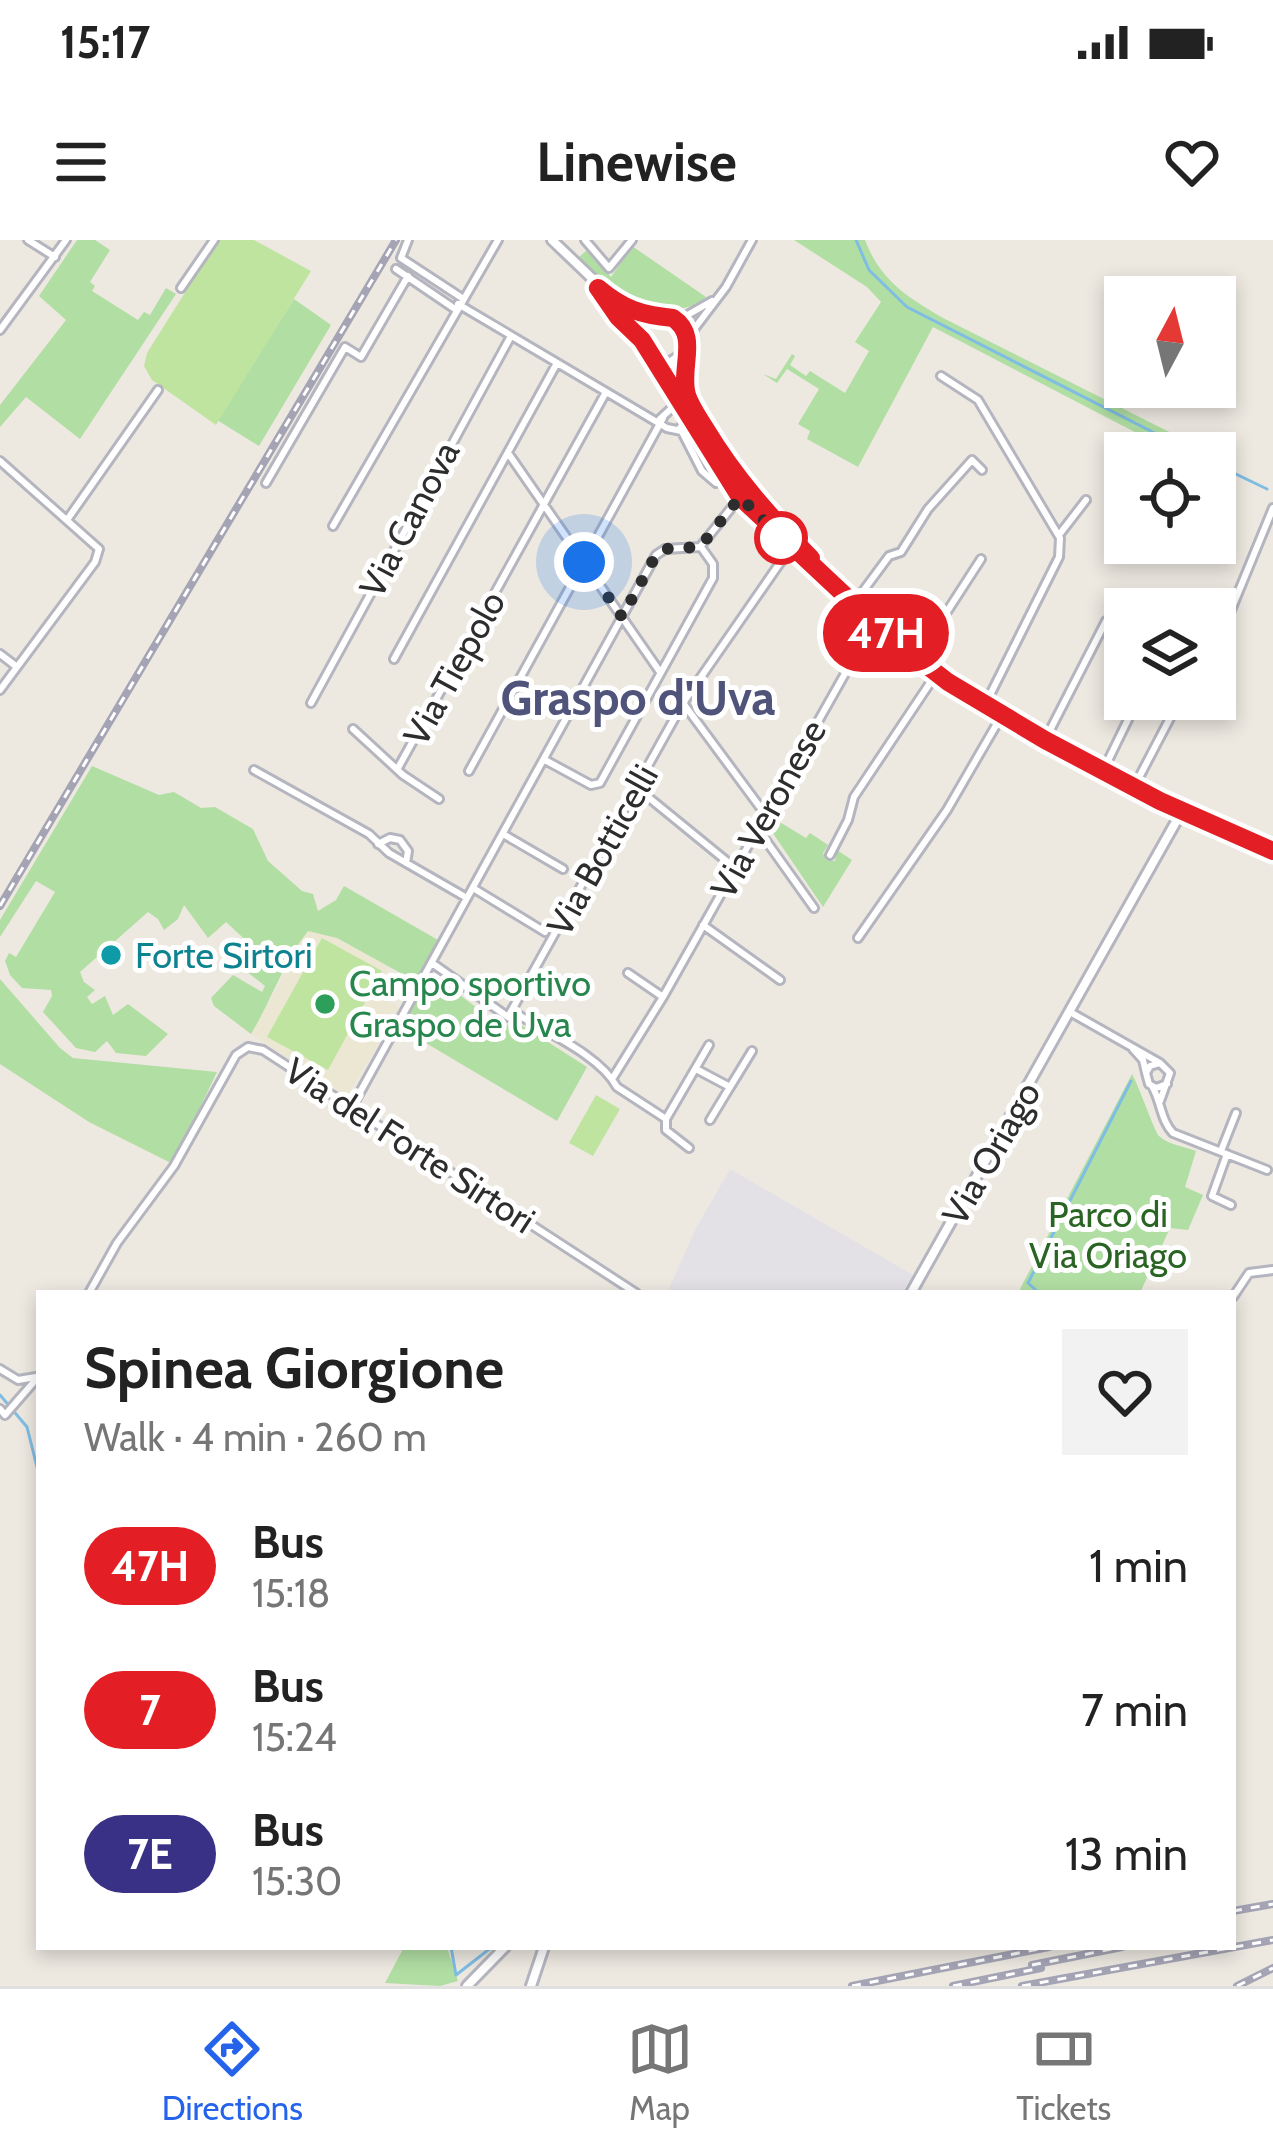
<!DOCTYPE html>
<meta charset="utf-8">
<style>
:root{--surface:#fff;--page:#f2f2f2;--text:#222;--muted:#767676;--line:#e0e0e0;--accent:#2563eb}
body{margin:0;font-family:Cabin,sans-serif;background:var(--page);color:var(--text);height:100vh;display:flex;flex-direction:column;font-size:45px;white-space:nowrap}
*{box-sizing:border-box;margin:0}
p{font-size:39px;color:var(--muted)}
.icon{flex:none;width:66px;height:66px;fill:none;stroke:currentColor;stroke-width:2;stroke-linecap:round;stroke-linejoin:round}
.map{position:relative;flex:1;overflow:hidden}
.drawer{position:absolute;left:36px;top:1050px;width:1200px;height:660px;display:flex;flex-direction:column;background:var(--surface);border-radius:0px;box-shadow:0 6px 18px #0003}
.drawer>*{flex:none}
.badge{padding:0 24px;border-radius:39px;font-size:42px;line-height:78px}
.needle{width:78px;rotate:7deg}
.controls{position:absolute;left:1104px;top:36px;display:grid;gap:24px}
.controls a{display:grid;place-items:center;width:132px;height:132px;border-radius:0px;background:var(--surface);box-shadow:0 6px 18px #0003;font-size:60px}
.you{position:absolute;width:60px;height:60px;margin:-30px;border:9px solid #fff;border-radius:50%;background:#1a73e8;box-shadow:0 0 0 18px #1a73e833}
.map>.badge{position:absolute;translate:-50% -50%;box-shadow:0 0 0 6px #fff}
.round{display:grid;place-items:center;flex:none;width:126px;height:126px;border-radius:0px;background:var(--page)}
.overview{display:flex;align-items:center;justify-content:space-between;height:204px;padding:0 48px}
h1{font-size:57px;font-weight:800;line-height:90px}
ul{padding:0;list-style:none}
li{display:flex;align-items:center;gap:36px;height:144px;padding:0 48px}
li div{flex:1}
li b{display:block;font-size:45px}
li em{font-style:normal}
li .badge{min-width:132px;font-weight:700;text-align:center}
.status{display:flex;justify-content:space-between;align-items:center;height:84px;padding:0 60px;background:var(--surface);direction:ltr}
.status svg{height:33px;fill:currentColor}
header{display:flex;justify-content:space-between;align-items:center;height:156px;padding:0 48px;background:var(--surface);font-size:54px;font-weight:800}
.tabs{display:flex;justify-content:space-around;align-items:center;height:168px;border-top:3px solid var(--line);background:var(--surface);font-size:33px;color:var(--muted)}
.tabs a{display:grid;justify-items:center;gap:6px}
.tabs .selected{color:var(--accent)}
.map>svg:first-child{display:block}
.industrial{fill:#e3e1e6}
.education{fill:#ece7d3}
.green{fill:#b1dea3}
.pitch{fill:#bfe4a0}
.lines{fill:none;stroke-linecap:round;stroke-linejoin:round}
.stream{stroke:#7fbde4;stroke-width:3}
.minor-casing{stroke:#b4b5bf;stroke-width:12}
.tertiary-casing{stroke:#b4b5bf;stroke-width:14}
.minor{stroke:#fff;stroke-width:6}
.tertiary{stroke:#fff;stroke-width:8}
.rail-casing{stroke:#a4a4b5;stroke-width:8}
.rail{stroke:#fff;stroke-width:3;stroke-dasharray:9;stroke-linecap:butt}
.line-casing{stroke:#fff;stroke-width:27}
.line{stroke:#e31e24;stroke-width:18}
.walk{stroke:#2d2d2d;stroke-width:12;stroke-dasharray:0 21.6}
.stop-dot{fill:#fff;stroke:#e31e24;stroke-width:6}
.culture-dot{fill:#0f9aa8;stroke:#fff;stroke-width:4.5}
.leisure-dot{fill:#2e9e5b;stroke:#fff;stroke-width:4.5}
.labels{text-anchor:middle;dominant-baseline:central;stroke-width:10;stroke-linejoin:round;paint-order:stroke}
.street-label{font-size:36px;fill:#2d2d2d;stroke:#fff}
.culture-label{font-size:36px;fill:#0d838f;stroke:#fff;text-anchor:start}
.leisure-label{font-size:36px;fill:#27864d;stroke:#fff;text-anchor:start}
.park-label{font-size:36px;fill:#296423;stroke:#fff}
.district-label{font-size:48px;font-weight:bold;fill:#51547a;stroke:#fff}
</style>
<div class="status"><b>15:17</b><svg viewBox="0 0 49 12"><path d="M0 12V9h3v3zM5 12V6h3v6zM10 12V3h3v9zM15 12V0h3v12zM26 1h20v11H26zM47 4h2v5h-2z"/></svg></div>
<header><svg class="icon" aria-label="menu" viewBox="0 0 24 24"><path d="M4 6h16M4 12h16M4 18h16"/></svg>Linewise<svg class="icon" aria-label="heart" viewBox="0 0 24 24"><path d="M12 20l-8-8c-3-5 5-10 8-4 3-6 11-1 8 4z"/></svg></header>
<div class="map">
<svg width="1273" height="1746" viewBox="0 0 1273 1746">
<rect width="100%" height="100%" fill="#ede9e1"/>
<path class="industrial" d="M730,929L913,1035L902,1053H667L695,990Z"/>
<path class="education" d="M320,689L389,727L373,753L400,768L347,856L251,794L281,740L298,700L303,692Z"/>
<path class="green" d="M77,0H95L110,10L90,42L95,46L92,51L138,80L144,72L150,75L166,48L176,54L80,199L26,157L0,187V165L66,80L39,56Z
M794,0H865C880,40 907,57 943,78L1211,213H1175L933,87L858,227L807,199L810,191L798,184L819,149L787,129L777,143L763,134L776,139L792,114L795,116L790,125L806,136L810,131L845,153L869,111L855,102L881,62L867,47Z
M632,6L706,57C693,67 686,69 669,69C619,68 609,56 578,18L588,9L611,37Z
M294,59L331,85L259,206L217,180Z
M92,526L159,555L174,552L201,568L215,567L253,589L268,621L302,651L313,654L318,671L336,660L344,646L438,700L415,741L337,698L308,691C284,721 271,761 251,794L214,766L211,758L233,735L262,752L265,746L241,727L253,707L226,682L208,698L184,665L178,679L164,690L158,679L148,672L80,732L84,742L95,750L87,757L92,764L105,756L113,775L128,764L168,794L146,816L116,813L107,801L95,812L76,808L43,772L52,756L51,750L22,748L10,735L5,721L9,713L16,717L55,652L36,641L0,697V680Z
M773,578L806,598L810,593L828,605L823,613L826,620L835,621L837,610L852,620L823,667L768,586Z
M433,734L504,789L512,779L587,827L557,881L399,787L422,745L426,746Z
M0,739L60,808L73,818L217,832L175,920L169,922L89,882L0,824Z
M1132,834C1139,846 1155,893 1159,896C1167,904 1185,907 1196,911L1185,947L1203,955L1188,990L1170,988L1140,1053H1023L1020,1049Z
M404,1707H447L458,1741L440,1746L385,1743Z"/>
<path class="pitch" d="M218,0H254L311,31L216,185L152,140L144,126L147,113Z
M322,698L382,731L328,830L267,797Z
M596,855L620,869L593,916L569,903Z"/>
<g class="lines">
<path class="stream" d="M856,0L869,30L907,67L1194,213
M1215,224L1267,249
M1039,1053L1028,1043L1131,841
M0,1155L27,1187L39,1235
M451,1707L456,1735L492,1707"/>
<defs>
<path id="minor" d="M28,0L55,17
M408,0L401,18L462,58
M585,0L609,28L632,0
M396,29L455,69
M181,48L214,0
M458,64L667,188L696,194
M677,81L712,61
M0,90L66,0
M688,97L726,47L752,0
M941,136L978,160L1060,298L1059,317L985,465
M660,179L673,167L675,157
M680,188L690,175L684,152
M681,190L702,231L716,243L726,238
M508,213L660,432
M0,221L99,309L95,322L0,450
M266,243L345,107L361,117L408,36
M67,280L158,150
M333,286L498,0
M1059,295L1086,260
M700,307L740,257
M855,362L889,316L901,312L928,269L972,220L982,230
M1215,397L1229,375L1273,268
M0,414L17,427
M917,418L981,319
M394,419L557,123
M311,463L511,96
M683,463L765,574
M353,489L403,535L439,559
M1045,500L1106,381
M545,520L591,545L600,543L713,338V324L701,307
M398,528L606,152
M254,530L369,594L389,613L467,658
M469,531L663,178
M1103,531L1138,459
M1134,547L1180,459
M637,548L735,628
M757,588L814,668
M503,594L563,629
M378,604L390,598L400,600L408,611L406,623
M830,615L848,580L854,557L936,434
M473,648L545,692
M703,685L780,740
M858,698L947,570L1002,475
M432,723L508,777L683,463L791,307
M628,733L663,757
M512,771C545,792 600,815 617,847L666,879L709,805
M1070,772L1160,823
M1133,809L1143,820L1146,833
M696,829L730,847L710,880
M614,836L663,757L874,382
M1152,846C1161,861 1161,881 1173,893L1267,930
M730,847L752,811
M1160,861L1170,833L1160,823L1150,826L1146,833L1149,844L1156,848L1167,844
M353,865L656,315L665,309L700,307
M666,879V890L689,908
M1221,911L1236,873
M1227,914L1212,956L1231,965
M89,1053L117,1003L174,926L236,815L248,807L263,810L636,1053
M1233,1057L1249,1033L1273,1030
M0,1129L18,1140L36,1137
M0,1169L5,1175L39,1136"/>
<path id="tertiary" d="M552,0L622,67L681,84C696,106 679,133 688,158C709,216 766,273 810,316
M598,48C613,72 636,90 647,114L740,257L917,418L968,455L1087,523L1214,586L1273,611
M656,121L671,122L685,112
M911,1053L1182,571
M467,1746L505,1707
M531,1746L544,1707"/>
</defs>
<use href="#minor" class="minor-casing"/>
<use href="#tertiary" class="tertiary-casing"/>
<use href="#minor" class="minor"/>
<use href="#tertiary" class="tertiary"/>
<defs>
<path id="rail" d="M0,666L396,0
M1233,1671L1273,1664
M1032,1725L1122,1707
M852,1746L1049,1707
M953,1746L1041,1728
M1022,1746L1273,1700
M1237,1746L1273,1728"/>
</defs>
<use href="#rail" class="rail-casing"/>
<use href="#rail" class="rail"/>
</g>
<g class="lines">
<defs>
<path id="line" d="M811,318C770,277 735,238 705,188C699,178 691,167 687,155C679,128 700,96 673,78C641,75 623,69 598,48L618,77L642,100L740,257L885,393L948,442L1045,500L1160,561L1273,611"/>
</defs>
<use href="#line" class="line-casing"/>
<use href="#line" class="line"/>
<path class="walk" d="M584,322L622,377L656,315L665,309L700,307L740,257L788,304L781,298"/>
</g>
<circle class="stop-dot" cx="781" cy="298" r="24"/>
<circle class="culture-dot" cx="111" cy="715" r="12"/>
<circle class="leisure-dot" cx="325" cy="764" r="12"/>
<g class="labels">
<g class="street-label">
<text transform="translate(409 279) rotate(-62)">Via Canova</text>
<text transform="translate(454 428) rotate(-61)">Via Tiepolo</text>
<text transform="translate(768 569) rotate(-61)">Via Veronese</text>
<text transform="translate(602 610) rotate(-61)">Via Botticelli</text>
<text transform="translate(410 905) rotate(33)">Via del Forte Sirtori</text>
<text transform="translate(991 913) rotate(-60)">Via Oriago</text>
</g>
<g class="culture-label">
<text x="135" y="715">Forte Sirtori</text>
</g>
<g class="leisure-label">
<text x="349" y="743">Campo sportivo<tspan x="349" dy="41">Graspo de Uva</tspan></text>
</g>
<g class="park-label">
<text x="1108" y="974">Parco di<tspan x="1108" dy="41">Via Oriago</tspan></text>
</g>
<g class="district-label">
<text x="638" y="458">Graspo d'Uva</text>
</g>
</g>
</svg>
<div class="controls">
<a><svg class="needle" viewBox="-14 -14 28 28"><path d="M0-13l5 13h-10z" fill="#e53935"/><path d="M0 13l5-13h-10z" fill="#767676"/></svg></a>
<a><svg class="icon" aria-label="locate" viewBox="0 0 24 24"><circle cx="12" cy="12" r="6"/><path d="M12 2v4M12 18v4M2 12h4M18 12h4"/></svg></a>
<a><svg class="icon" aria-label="layers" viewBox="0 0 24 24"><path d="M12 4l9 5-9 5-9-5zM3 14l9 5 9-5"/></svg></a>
</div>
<div class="you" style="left:584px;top:322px"></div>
<b class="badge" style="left:886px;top:393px;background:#e31e24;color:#fff">47H</b>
<section class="drawer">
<div class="overview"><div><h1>Spinea Giorgione</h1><p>Walk · 4 min · 260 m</p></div><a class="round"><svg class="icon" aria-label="heart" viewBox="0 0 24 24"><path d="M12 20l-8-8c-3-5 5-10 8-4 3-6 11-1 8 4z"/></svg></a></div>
<ul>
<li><span class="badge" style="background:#e31e24;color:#fff">47H</span><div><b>Bus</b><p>15:18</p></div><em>1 min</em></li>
<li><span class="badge" style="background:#e31e24;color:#fff">7</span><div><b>Bus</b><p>15:24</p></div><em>7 min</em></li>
<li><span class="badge" style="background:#393185;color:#fff">7E</span><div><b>Bus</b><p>15:30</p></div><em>13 min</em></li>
</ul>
</section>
</div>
<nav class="tabs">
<a class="selected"><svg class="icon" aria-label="directions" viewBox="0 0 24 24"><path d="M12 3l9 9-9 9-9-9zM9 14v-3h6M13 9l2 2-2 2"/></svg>Directions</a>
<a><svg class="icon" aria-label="map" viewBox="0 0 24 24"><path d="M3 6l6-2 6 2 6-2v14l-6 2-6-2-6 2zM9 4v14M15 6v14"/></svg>Map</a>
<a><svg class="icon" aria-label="tickets" viewBox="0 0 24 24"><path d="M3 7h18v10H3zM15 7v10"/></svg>Tickets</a>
</nav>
